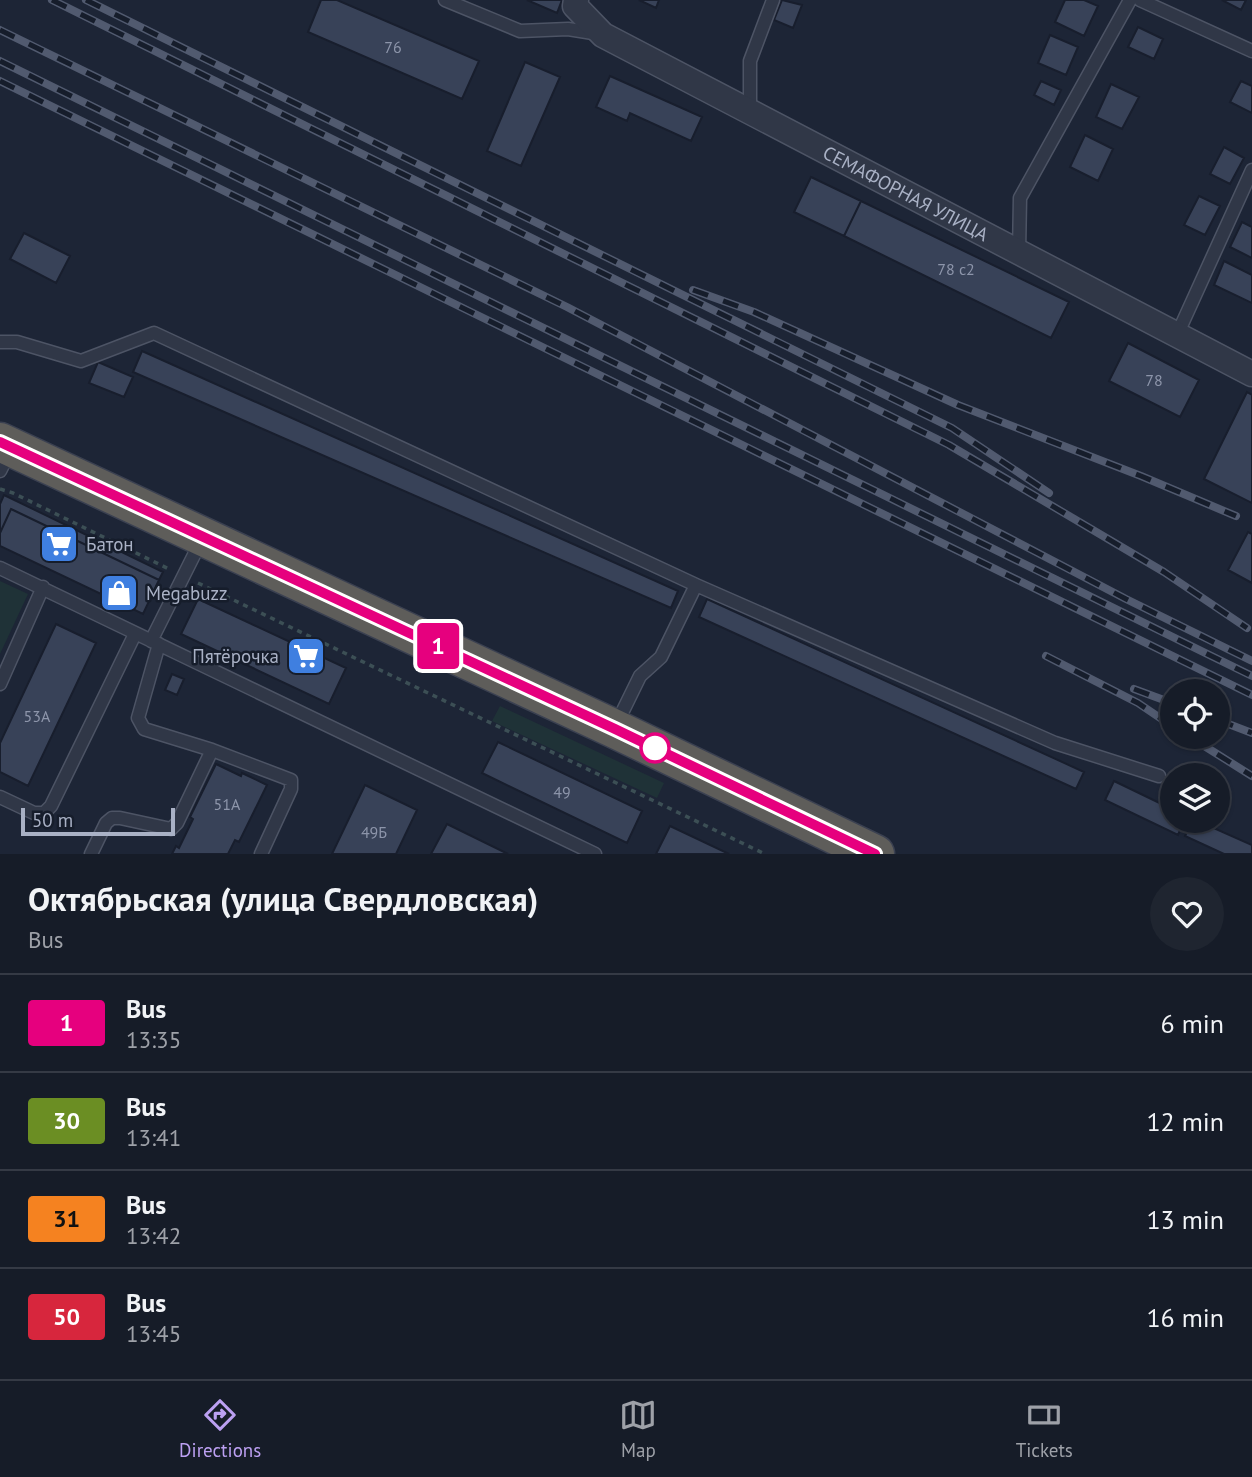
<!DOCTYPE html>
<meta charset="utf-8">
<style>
:root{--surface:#161c28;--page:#1f2530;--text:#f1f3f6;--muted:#9ea1a8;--line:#353a45;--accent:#bca0f2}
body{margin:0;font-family:"PT Sans",sans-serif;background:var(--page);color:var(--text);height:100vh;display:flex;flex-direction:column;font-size:26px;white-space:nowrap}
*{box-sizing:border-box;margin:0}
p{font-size:23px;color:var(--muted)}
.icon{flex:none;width:38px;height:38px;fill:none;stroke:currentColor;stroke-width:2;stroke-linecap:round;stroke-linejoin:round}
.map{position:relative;height:854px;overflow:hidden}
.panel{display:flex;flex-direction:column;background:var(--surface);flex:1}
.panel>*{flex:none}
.badge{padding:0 14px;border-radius:5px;font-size:24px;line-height:46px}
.fabs{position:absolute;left:1160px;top:679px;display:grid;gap:14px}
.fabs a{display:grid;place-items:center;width:70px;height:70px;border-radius:50%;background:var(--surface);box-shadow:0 2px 5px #0004,0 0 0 2px var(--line);font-size:35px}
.scale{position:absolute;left:21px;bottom:18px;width:154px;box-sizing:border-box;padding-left:7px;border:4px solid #a9b1c5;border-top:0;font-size:19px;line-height:24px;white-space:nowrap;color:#a9b1c5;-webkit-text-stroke:5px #161d2b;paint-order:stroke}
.map>.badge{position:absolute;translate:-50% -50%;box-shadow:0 0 0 4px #fff}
.round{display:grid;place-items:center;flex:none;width:74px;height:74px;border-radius:37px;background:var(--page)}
.head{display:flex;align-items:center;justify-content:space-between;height:119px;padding:0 28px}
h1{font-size:33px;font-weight:700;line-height:52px}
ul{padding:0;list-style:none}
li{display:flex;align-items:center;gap:21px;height:98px;padding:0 28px;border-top:2px solid var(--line)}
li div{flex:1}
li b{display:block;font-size:26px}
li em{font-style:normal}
li .badge{min-width:77px;font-weight:700;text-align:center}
.tab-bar{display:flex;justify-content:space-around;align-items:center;height:98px;border-top:2px solid var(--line);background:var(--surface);font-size:19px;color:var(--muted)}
.tab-bar a{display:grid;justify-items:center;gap:4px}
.tab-bar .on{color:var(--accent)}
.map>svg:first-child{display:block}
.green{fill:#1f3237}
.building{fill:#384258;stroke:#181e2d;stroke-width:2}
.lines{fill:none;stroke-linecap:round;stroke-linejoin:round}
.service-casing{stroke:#4d5465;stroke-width:15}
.minor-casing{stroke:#4d5465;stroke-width:27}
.trunk-casing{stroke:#3b4151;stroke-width:41}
.path{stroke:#3c4f55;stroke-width:3.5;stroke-dasharray:5 5;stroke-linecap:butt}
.service{stroke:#303747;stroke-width:12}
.minor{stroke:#303747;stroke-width:24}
.trunk{stroke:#5e5d5a;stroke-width:38}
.rail-casing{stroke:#515a6f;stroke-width:8}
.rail{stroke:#161d2b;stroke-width:5;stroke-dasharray:16;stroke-linecap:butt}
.line-casing{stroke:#fff;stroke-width:16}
.line{stroke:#e6007e;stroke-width:10}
.stop-dot{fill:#fff;stroke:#e6007e;stroke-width:3.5}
.labels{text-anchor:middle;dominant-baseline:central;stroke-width:5;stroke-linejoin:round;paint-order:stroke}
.number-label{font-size:16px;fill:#8d95aa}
.street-label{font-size:19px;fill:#a9b1c5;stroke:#161d2b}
.poi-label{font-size:19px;fill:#a9b1c5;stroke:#161d2b;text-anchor:start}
</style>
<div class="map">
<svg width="1252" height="854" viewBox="0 0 1252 854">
<rect width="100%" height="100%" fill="#1d2536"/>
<path class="green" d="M0,581L28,594L0,654Z
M500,706L664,783L657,798L492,721Z"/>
<path class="building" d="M321,0H337L479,61L462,99L308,32Z
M527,0H562L557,13Z
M639,0H659L656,8Z
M782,0L802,5L793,28L774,20Z
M1065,0H1084L1098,6L1084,36L1055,22Z
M1222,0H1246L1241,10Z
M1138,27L1163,39L1154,59L1128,47Z
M1050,35L1078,47L1066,75L1038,63Z
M525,62L560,77L521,166L487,151Z
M610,76L702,117L691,141L630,113L627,121L596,107Z
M1041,81L1061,90L1054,105L1034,95Z
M1241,81L1252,86V113L1230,102Z
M1111,84L1139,97L1122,129L1096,117Z
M1085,135L1113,149L1098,181L1070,167Z
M1224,147L1244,158L1230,184L1210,174Z
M811,177L861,201L844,236L794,212Z
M1199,196L1220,206L1205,235L1184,225Z
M861,201L1069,302L1051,338L844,236Z
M1242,222L1252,227V258L1230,247Z
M24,233L70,256L56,283L10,259Z
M1224,261L1252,275V303L1214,285Z
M1128,343L1199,380L1180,417L1109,381Z
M142,351L678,591L671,608L133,372Z
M98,362L133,377L124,397L89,383Z
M1247,392L1252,395V503L1204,479Z
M4,495L163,572L159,580L11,509L0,533V504Z
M11,509L159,580L143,614L0,546V533Z
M1248,532L1252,534V583L1228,570Z
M198,599L346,668L329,704L181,634Z
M707,599L1084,772L1076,789L699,617Z
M56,624L96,643L28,786L0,772V743Z
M172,674L184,679L177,695L165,690Z
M498,742L642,811L627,843L482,773Z
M216,764L241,776L242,773L267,785L239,842L235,840L228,854H172L176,846L179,848L193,819L190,817Z
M1114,781L1172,809V821H1184L1178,835L1105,800Z
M365,785L417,810L396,854H332Z
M1192,821H1198L1252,845V854H1224L1185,836Z
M447,824L508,854H431Z
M670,826L729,854H656Z"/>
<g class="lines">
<defs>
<path id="service" d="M445,0L520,31L568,29L599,34
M1140,0L1252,51
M750,110V61L773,0
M1019,253L1020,198L1130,0
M1177,335L1252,170
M0,342H17L81,361L154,333L696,585L661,657L640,676L616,725
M0,471L10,451
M0,568L595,854
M696,585L1055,743L1159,776
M0,684L43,587
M212,750L291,780V789L261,854
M0,797L34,813H44L51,806L135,634
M91,854L106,823L112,818H120L171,829L177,823L212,750L144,729L138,718L159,644L151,641L201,541"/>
<g id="minor">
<path id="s1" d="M576,0L575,6L603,35L1252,374"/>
</g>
<path id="trunk" d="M0,442L615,729L875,854"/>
</defs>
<use href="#service" class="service-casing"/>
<use href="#minor" class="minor-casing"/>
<use href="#trunk" class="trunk-casing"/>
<path class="path" d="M0,489L13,493L169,569
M198,583L765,854"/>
<use href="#service" class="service"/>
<use href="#minor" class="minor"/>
<use href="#trunk" class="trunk"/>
<defs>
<path id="rail" d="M52,0L949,445L1164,572L1247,628
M86,0L952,428L1049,493
M0,30L567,307L1126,599L1252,661
M0,61L1252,676
M0,81L1252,695
M693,290L754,312L958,405L1141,476L1236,516
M1046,656L1138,703L1172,726
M1134,689L1172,703
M1218,720L1252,733
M1190,737L1252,776"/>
</defs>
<use href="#rail" class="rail-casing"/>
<use href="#rail" class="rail"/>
</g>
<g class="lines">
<defs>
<path id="line" d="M0,442L615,729L875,854"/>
</defs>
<use href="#line" class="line-casing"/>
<use href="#line" class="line"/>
</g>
<defs>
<symbol id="supermarket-square" viewBox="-11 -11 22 22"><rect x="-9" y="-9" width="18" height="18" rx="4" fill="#3f7fe0" stroke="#161d2b"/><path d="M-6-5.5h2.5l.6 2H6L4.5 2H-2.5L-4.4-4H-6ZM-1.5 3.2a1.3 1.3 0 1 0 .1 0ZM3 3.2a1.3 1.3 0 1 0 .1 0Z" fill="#fff"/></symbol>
<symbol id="shop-square" viewBox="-11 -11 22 22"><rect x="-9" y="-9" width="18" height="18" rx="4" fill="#3f7fe0" stroke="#161d2b"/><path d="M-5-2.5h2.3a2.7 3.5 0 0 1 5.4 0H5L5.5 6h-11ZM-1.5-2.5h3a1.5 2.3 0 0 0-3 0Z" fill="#fff"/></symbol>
</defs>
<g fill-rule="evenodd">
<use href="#supermarket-square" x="37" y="522" width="44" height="44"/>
<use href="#shop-square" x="97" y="571" width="44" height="44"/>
<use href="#supermarket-square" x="284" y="634" width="44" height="44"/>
</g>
<circle class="stop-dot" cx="655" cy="748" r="14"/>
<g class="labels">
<g class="number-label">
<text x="393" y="47">76</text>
<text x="956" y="269">78 с2</text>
<text x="1154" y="380">78</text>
<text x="37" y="716">53А</text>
<text x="562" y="792">49</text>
<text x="227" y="804">51А</text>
<text x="374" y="832">49Б</text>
</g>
<g class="street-label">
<text stroke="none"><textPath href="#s1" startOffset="388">СЕМАФОРНАЯ УЛИЦА</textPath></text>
</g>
<g class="poi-label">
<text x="86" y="544">Батон</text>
<text x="146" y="593">Megabuzz</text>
<text x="279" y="656" text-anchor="end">Пятёрочка</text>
</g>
</g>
</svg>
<div class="fabs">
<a><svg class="icon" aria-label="locate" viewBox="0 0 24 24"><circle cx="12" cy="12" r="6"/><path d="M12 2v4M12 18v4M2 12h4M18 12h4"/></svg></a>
<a><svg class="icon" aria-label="layers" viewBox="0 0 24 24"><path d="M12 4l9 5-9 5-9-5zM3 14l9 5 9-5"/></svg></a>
</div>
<div class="scale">50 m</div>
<b class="badge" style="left:438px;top:646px;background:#e6007e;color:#fff">1</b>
</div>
<section class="panel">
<div class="head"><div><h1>Октябрьская (улица Свердловская)</h1><p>Bus</p></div><a class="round"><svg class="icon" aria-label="heart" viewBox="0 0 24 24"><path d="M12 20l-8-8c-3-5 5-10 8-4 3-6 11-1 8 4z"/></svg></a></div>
<ul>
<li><span class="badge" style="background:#e6007e;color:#fff">1</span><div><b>Bus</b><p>13:35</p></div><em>6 min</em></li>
<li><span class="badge" style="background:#6b8e23;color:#fff">30</span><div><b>Bus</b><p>13:41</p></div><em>12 min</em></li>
<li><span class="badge" style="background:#f58220;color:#111">31</span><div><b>Bus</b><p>13:42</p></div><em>13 min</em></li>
<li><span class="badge" style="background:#d7263d;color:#fff">50</span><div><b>Bus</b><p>13:45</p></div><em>16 min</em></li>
</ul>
</section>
<nav class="tab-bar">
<a class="on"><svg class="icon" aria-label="directions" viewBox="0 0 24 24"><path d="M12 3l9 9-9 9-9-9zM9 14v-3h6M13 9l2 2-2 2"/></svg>Directions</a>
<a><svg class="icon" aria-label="map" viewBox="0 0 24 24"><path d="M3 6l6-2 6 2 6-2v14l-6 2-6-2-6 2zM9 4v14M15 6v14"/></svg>Map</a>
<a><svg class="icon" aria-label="tickets" viewBox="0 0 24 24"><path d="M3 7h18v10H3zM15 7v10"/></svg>Tickets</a>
</nav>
